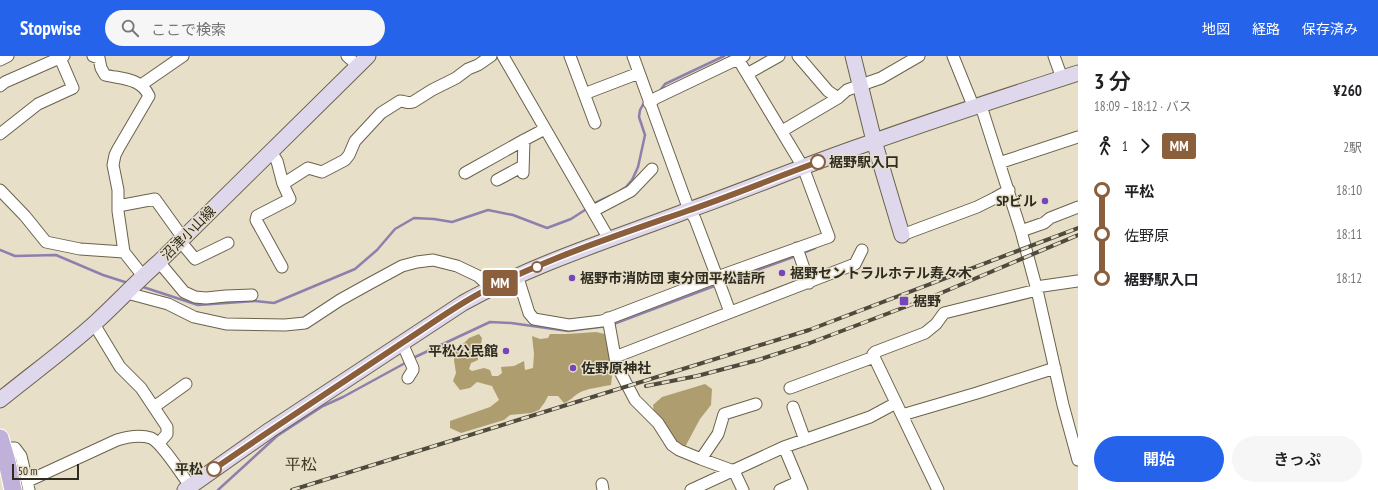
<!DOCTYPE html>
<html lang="ja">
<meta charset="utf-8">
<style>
:root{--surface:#fff;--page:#f6f6f6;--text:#202124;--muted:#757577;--accent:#2563eb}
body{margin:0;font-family:"PT Sans Narrow","Noto Sans JP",sans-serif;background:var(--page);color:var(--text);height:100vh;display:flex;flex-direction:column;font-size:15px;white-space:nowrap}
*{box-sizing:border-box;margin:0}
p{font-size:13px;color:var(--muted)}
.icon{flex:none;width:22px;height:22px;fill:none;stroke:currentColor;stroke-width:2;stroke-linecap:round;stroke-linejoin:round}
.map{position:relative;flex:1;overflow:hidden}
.details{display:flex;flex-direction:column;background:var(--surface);width:300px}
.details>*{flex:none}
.badge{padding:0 8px;border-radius:3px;font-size:14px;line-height:26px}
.scale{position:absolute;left:12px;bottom:10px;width:67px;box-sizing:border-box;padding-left:4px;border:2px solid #2e2b21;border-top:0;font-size:11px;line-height:14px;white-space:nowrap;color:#2e2b21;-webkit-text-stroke:3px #e7dfc7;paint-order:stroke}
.map>.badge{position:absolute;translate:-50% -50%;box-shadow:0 0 0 2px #fff}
.legs{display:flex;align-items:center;gap:6px;height:44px;padding:0 16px;font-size:13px}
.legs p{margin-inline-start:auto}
.overview{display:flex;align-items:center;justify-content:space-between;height:68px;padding:0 16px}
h1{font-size:22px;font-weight:600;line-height:30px}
.button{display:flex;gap:8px;margin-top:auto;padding:8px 16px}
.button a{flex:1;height:46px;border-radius:24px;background:var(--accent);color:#fff;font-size:16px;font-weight:600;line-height:46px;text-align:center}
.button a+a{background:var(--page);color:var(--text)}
ul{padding:0 16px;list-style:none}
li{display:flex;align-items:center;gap:14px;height:44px;font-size:15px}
li i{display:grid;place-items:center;width:6px;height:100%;margin:0 5px;background:currentColor}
li i::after{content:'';width:10px;height:10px;margin:-5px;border:3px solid;border-radius:50%;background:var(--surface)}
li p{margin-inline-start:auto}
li:first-child i{background:linear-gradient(#0000 50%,currentColor 0)}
li:last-child i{background:linear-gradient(currentColor 50%,#0000 0)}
header{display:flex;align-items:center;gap:24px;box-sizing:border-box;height:56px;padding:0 20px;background:var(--accent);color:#fff}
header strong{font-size:19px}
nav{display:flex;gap:22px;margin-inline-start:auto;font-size:14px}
.search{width:280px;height:36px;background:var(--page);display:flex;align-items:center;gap:10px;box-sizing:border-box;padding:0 14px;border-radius:22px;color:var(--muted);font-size:15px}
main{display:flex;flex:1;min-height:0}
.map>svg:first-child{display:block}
.forest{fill:#ae9e6f}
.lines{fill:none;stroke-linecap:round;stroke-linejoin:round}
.stream{stroke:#8e80ac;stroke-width:2.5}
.street-casing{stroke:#6a624d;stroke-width:13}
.secondary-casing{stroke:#6a624d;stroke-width:17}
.primary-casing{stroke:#fff;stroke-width:19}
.street{stroke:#fff;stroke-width:11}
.secondary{stroke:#dfd8ec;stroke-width:15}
.primary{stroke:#bfb1d9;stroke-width:17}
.rail-casing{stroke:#4e4a3e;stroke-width:4}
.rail{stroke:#e7dfc7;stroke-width:2.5;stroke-dasharray:8;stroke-linecap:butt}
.line-1-casing{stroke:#fff;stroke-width:9}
.line-1{stroke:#8b5e3c;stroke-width:6}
.stop-1-dot{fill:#fff;stroke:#8b5e3c;stroke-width:2}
.poi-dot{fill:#7644bb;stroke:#e7dfc7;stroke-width:1.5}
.labels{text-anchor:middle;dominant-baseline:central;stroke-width:3;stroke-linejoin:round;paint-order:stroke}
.stop-label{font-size:14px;font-weight:bold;fill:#2e2b21;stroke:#e7dfc7;text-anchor:start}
.poi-label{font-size:14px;font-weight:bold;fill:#2e2b21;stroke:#e7dfc7;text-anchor:start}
.street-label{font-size:14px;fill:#2e2b21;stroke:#e7dfc7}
.quarter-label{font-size:16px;fill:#3f3825;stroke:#e7dfc7}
</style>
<header>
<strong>Stopwise</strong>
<div class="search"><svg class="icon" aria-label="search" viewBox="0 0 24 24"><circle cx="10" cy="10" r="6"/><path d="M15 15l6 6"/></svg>ここで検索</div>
<nav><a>地図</a><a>経路</a><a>保存済み</a></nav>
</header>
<main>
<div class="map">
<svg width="1078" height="434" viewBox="0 0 1078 434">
<rect width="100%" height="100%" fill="#e7dfc7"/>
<path class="forest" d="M596,276L605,278L613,306L609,314L612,320L611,329C601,331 591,332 583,335C575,338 572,344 564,347L558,340H548L545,346L539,354L531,357L510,359L504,364L461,377L450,372V365L490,351L499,344L492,330L477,326L470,332L460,334L453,325L456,317L454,304L455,296L469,282L479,278L482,282L481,288L476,294L478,298V304L471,307L469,313L472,315L484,312L490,314L492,320H498L502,317L501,311L514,310L524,305L525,314L533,312L534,298L532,280L540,283L548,282L550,278H567Z
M705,328L712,333L711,349L700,363L685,391L677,386L654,356L653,349L662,341Z"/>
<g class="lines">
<path class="stream" d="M659,36L665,28L724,0
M620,135L626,131L632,124L638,111L645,79L639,61L640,54L645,45
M593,148L610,140
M0,194L15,200L56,199L103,219L128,227
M803,197L815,192
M722,227L796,200
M140,230L198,249L255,245L274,247L355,213L377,194L395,173L414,162L434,163L452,166L488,154L513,159L547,172L571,163L588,152
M611,269L717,229
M413,302L490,266L511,267L568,275L607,270
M218,434L277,380L323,350L343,341L407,306"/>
<defs>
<path id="street" d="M93,0L99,2L101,12L105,19C122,23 141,22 149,40L118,93L115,99L113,109L118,134V155L124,196
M347,0L358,10
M503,0L609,183
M570,0L595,67
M798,0L828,35L838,42
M953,0L974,52
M1054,0L1062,22
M0,4L8,0
M747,18L779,0
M141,29L183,0
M0,30L5,26L64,0
M584,38L639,17
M649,47L656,42L744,0
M981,50L1021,175L1037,234L1063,349L1078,404
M782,75L838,42L847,34L881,22L919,0
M0,78L38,48L73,32L60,2
M271,96L277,105L283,128L308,112L322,116L345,104L349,99L355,85L381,57L400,45C405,45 408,48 413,46L432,34L456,22L468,13L478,9L491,0
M999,107L1078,81
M465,117L524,84L545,73
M523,117L524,84
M497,124L523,110
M0,134L25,160L46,186L80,193L124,196L143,220
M118,150L155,143L183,182
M593,155L631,135L652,113
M1021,175L1044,167L1050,162L1078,151
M902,179L977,151L995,142L1009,134
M180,185L195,203L228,187
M797,192L809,227
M159,206L184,236L195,241L206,242L226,240L252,239
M282,211L256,164L257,160L290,143L283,128
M517,219L529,257L534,263L569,269L602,265L717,221L695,163L689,154L633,0
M1036,231L1078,225
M127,237L168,248L194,261L226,268L285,269L305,267L340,244L367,229L402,210L417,206L433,204L457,210L478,220L490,231
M730,256L717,221L829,181L803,111L738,3
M608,262L615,301L855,208L862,194
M94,268L120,311L141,332L167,371V378L159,387
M402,287L413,312V314L408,322
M615,301L616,308L635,344L658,367L672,389L679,394L701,403L734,415L743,434
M874,301L938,434
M790,332L874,301L873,298L875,296L925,277L936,268L944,257L1037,234
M154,351L186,328
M793,351L805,384
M902,359L977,337L1055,312
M784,391L802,434
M3,392H15L21,400L29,434
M701,403L718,378L724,358L756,348
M28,425L117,384C127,381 141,379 151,382C162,387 182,419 190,430
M602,428L603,434
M691,434L784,391L870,361L896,347
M780,434L798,426"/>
<path id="secondary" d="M853,0L874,85L902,179
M0,344C32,318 65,294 95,267C117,247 137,225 159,206L368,0
M185,434L270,374L463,247C535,207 613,183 689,154C751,132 812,106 875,85C942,61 1010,39 1078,17"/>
<path id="primary" d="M0,382L7,406L13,434"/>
</defs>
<use href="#street" class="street-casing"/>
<use href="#secondary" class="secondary-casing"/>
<use href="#primary" class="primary-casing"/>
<use href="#street" class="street"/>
<use href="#secondary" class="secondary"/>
<use href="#primary" class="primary"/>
<defs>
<path id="rail" d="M646,330L697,320L758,304L810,287L934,240L1078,179
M292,434L809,274L1078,172"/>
</defs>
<use href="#rail" class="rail-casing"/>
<use href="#rail" class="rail"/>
</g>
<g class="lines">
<defs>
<path id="line-1" d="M214,413C276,370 339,329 402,287C432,268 460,246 492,231C554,200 621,178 687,155C731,140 774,122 818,106"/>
</defs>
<use href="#line-1" class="line-1-casing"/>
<use href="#line-1" class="line-1"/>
</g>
<g class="stop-1-dot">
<circle cx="818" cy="106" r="7"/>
<circle cx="537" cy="211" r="5"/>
<circle cx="214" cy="413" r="7"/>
</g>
<g class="poi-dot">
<circle cx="1045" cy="145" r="4"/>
<circle cx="782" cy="217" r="4"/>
<circle cx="572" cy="222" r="4"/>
<rect x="899" y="240" width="10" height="10" rx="2"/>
<circle cx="506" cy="295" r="4"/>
<circle cx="573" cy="312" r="4"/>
</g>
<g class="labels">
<g class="stop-label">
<text x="829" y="106">裾野駅入口</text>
<text x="203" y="413" text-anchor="end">平松</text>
</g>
<g class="poi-label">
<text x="1037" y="145" text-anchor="end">SPビル</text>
<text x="790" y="217">裾野セントラルホテル寿々木</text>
<text x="580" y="222">裾野市消防団 東分団平松詰所</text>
<text x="913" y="245">裾野</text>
<text x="498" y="295" text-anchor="end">平松公民館</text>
<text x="581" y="312">佐野原神社</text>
</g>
<g class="street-label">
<text transform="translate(188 177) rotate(-45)">沼津小山線</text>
</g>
<g class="quarter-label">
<text x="301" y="408">平松</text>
</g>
</g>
</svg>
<div class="scale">50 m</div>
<b class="badge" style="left:500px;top:227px;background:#8b5e3c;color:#fff">MM</b>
</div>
<section class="details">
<div class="overview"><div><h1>3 分</h1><p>18:09 – 18:12 · バス</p></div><b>¥260</b></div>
<div class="legs"><svg class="icon" aria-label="walk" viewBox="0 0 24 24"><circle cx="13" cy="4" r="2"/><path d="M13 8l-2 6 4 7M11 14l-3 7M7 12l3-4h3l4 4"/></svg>1<svg class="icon" aria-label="forward" viewBox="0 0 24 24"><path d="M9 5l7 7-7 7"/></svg><b class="badge" style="background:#8b5e3c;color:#fff">MM</b><p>2駅</p></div>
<ul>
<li><i style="color:#8b5e3c"></i><b>平松</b><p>18:10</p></li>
<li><i style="color:#8b5e3c"></i><span>佐野原</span><p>18:11</p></li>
<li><i style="color:#8b5e3c"></i><b>裾野駅入口</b><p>18:12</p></li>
</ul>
<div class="button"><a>開始</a><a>きっぷ</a></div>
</section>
</main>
